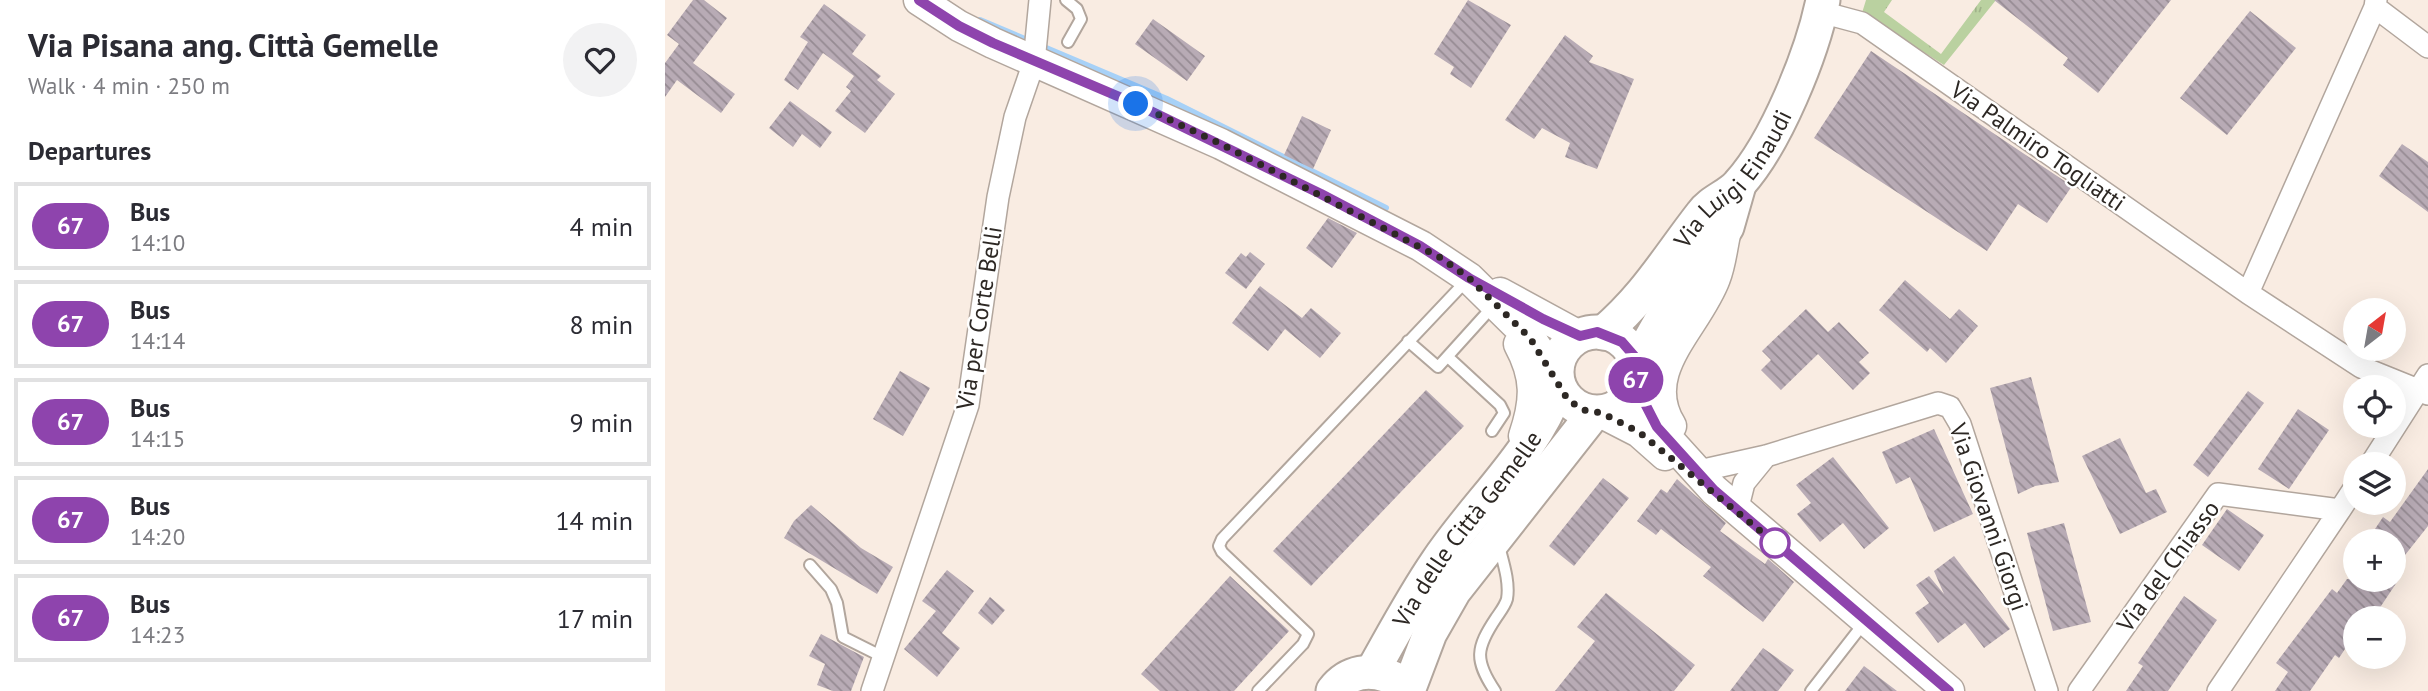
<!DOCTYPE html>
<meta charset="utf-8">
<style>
:root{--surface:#fff;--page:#f2f2f3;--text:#2b2b33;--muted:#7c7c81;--line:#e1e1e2}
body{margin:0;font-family:"PT Sans",sans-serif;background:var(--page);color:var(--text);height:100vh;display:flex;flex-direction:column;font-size:26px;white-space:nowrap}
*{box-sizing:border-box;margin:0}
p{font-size:23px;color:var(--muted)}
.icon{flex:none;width:38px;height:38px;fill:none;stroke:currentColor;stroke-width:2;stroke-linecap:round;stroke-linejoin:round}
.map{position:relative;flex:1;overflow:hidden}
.details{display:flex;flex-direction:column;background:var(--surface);width:665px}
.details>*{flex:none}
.badge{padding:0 14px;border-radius:23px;font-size:24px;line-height:46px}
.needle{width:46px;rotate:31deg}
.buttons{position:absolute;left:1678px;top:298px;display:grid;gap:14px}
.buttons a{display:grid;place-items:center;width:63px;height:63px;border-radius:50%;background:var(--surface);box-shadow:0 7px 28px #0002;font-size:35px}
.you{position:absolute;width:35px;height:35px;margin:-18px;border:5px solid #fff;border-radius:50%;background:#1a73e8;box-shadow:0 0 0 10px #1a73e833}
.map>.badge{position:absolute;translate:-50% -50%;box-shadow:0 0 0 4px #fff}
h2{padding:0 28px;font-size:26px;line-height:63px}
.round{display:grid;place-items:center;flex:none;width:74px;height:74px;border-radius:37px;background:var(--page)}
.headline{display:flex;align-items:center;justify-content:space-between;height:119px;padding:0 28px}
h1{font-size:33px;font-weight:600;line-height:52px}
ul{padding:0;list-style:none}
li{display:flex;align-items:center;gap:21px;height:88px;margin:0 14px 10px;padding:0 14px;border:4px solid var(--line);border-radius:0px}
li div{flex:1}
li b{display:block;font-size:26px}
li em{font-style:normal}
li .badge{min-width:77px;font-weight:700;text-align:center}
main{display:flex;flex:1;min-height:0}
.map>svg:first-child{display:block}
.grass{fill:url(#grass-tufts)}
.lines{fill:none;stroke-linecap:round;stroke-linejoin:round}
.stream{stroke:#a7d1f7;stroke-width:6}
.building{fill:url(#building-back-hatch)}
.lane-casing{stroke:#b2a69d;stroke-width:14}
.street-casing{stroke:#b2a69d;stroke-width:24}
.secondary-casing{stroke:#b2a69d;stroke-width:33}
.primary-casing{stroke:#b2a69d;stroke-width:37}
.lane{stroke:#fff;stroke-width:10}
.street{stroke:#fff;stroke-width:21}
.secondary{stroke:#fff;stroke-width:30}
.primary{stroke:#fff;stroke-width:33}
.line-casing{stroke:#fff;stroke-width:16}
.line{stroke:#8e44ad;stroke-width:10}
.walk{stroke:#2d2824;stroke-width:7;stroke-dasharray:0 12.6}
.stop-dot{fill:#fff;stroke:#8e44ad;stroke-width:3.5}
.labels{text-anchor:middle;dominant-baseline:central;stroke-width:5;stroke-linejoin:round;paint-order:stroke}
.street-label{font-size:24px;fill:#2d2824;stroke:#fff}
</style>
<main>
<section class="details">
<div class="headline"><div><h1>Via Pisana ang. Città Gemelle</h1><p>Walk · 4 min · 250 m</p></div><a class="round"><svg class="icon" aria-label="heart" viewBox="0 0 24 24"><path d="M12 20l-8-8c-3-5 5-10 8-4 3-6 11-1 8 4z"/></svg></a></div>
<h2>Departures</h2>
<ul>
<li><span class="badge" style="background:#8e44ad;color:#fff">67</span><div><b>Bus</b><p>14:10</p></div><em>4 min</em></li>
<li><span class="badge" style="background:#8e44ad;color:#fff">67</span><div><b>Bus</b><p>14:14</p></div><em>8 min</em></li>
<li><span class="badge" style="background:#8e44ad;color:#fff">67</span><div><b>Bus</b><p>14:15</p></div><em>9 min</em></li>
<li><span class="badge" style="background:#8e44ad;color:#fff">67</span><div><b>Bus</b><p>14:20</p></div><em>14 min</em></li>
<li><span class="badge" style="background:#8e44ad;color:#fff">67</span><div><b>Bus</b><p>14:23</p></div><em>17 min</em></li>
</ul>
</section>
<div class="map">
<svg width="1763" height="691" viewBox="0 0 1763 691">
<defs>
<pattern id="grass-tufts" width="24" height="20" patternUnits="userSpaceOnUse" patternTransform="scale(1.75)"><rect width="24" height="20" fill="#bad1a0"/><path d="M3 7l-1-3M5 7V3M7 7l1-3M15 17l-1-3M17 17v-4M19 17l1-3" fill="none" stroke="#a0b38a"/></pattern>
<pattern id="building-back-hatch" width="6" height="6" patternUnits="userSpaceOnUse" patternTransform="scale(1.75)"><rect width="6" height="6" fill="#b8abb5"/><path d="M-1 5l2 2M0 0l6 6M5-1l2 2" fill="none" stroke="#968b93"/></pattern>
</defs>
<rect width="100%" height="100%" fill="#f9ece2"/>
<path class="grass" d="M1201,0H1227L1219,12L1276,54L1316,0H1331L1279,65L1197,13Z"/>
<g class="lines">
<path class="stream" d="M315,20L502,99L721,208"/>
</g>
<path class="building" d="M28,0H39L62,18L28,63L70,94L56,113L12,80L0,97V63L14,44L2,35Z
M803,0L846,25L806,88L785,74L789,67L769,54Z
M1329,0H1506L1433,93L1398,65L1403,58Z
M159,4L201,35L187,54L216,76L212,80L230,94L200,133L170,111L186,91L181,87L189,76L158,53L133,90L119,80L143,42L135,37Z
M1585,11L1631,48L1562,135L1515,98Z
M488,19L540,56L522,81L470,44Z
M900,35L928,56L924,62L969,79L932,169L900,157L905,143L877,128L869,139L840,120Z
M1206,51L1407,186L1382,223L1353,204L1322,251L1149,138Z
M125,101L167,132L155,148L137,134L128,147L104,128Z
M637,116L666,130L648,169L619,155Z
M1737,144L1763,162V212L1714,176Z
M663,218L692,233L667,268L641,248Z
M585,252L600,264L581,289L560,273L576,253L581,257Z
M1240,280L1285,319L1294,309L1313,326L1281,363L1265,348L1262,352L1214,310Z
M595,286L637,318L646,308L676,333L655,358L620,329L603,351L567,323Z
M1141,309L1163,332L1174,322L1204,353L1194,362L1205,373L1188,390L1153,354L1116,390L1096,370L1106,360L1097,351Z
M235,371L265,388L238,436L208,419Z
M1366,377L1394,482L1370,486L1353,494L1325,388Z
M761,390L799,426L646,586L608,551Z
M1583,391L1599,403L1543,477L1528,465Z
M1633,409L1664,430L1624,489L1593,469Z
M1269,429L1308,514L1269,532L1245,477L1231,484L1217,452Z
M1455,438L1481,493L1491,489L1502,512L1455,534L1417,456Z
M1168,457L1224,528L1199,549L1178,523L1155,542L1132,514L1146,503L1131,485Z
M1763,469V526L1729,569V541H1702L1718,517L1725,522Z
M938,478L964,498L909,566L884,546Z
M1012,479L1061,523L1055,531L1100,564L1103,559L1129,582L1098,622L1038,576L1046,567L996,529L991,535L972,521L996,489L1002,493Z
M146,505L196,548L228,567L212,594L119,538L129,521Z
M1562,509L1599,535L1574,571L1537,545Z
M1399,523L1426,622L1388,631L1362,533Z
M1289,556L1345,629L1319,648L1300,623L1273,643L1250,613L1264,603L1251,585L1264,576L1279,594L1269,571Z
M282,570L309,591L277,633L295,648L272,677L239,649L271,611L257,601Z
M565,576L624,631L569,691H495L476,674Z
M1682,579H1734L1708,618H1690V634L1674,658L1670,655L1645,691H1610L1623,672L1611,663L1667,589L1672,593Z
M941,593L1030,665L1009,691H890L930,641L912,627Z
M1519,596L1552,620L1503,691H1461L1478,666L1473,663Z
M325,597L340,610L327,625L313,613Z
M156,634L199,657L186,691H168L152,685L160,664L144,656Z
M1098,648L1129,670L1113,691H1065Z
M1199,666L1232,691H1180Z"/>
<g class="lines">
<defs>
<path id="lane" d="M401,0L412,9L416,19L403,42
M743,341L773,367L829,305
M783,357L835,405L839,413L827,431
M145,565L166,589L172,603L178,637L218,657
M593,691L638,644L643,634L557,552L554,546L557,539L803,279
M830,691C809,660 811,648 831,618C835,612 840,606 842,599C845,582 838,562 834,546
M1146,691L1199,623"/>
<path id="street" d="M1711,0L1710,7L1763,47
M1156,12L1197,23L1583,293L1696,367L1763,394
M1583,293L1710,7
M1706,464L1763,375
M1034,471L1101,456L1273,403L1285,407L1295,424L1382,691
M1072,511L1079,483L1101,456
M207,691L303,405L333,197L350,117L369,62L375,0
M1414,691L1553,494L1675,510L1690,487
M1553,691L1675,510"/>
<path id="secondary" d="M254,0L294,26L328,43L556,144L756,246L804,278L865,338L891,376
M835,293L914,336
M854,344C872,377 871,401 859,436
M970,384L992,427L1049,490L1284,691
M937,413L974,432L1000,455
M1006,426C972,371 1032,327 1050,278C1056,263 1057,246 1061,230"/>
<g id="primary">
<circle cx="932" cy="372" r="40"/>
<path id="s1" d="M938,333C982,295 1002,259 1037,214C1046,201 1064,196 1074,184C1111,143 1147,54 1158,0"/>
<path d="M972,363L1005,305L1062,227L1074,185"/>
<path id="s2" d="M707,672C728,635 748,597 772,562C812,502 868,455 893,387"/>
<path d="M668,691C683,671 706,668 728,678"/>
<path d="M743,691L765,633L789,591L929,413"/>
</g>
</defs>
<use href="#lane" class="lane-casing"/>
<use href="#street" class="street-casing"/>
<use href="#secondary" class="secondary-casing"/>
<use href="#primary" class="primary-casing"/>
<use href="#lane" class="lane"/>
<use href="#street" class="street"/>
<use href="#secondary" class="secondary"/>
<use href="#primary" class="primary"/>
</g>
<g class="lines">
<defs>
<path id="line" d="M254,0L294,26L328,43L471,104L656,194L755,246L804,278L878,319L915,336L932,332L957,342L970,357L973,367L970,384L992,427L1049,490L1284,691"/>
</defs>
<use href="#line" class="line-casing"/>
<use href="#line" class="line"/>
<path class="walk" d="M471,104L556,144L776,258L804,278L865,338L903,400L919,410L937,413L974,432L1110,543"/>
</g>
<circle class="stop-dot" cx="1110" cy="543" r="14"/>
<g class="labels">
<g class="street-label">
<text transform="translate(1373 146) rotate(35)">Via Palmiro Togliatti</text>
<text stroke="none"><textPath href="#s1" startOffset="203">Via Luigi Einaudi</textPath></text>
<text transform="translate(314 318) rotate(-81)">Via per Corte Belli</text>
<text transform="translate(1324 517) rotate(71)">Via Giovanni Giorgi</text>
<text stroke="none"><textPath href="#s2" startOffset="172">Via delle Città Gemelle</textPath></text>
<text transform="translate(1503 566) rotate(-54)">Via del Chiasso</text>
</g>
</g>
</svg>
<div class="buttons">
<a><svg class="needle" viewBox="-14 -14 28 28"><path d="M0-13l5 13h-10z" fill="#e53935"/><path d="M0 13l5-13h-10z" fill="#7c7c81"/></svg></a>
<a><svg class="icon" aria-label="locate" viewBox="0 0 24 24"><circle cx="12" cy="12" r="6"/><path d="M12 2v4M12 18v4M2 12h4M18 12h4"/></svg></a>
<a><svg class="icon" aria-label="layers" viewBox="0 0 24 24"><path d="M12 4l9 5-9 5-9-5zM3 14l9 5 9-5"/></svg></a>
<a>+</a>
<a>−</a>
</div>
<div class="you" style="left:471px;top:104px"></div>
<b class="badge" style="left:971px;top:380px;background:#8e44ad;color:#fff">67</b>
</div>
</main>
